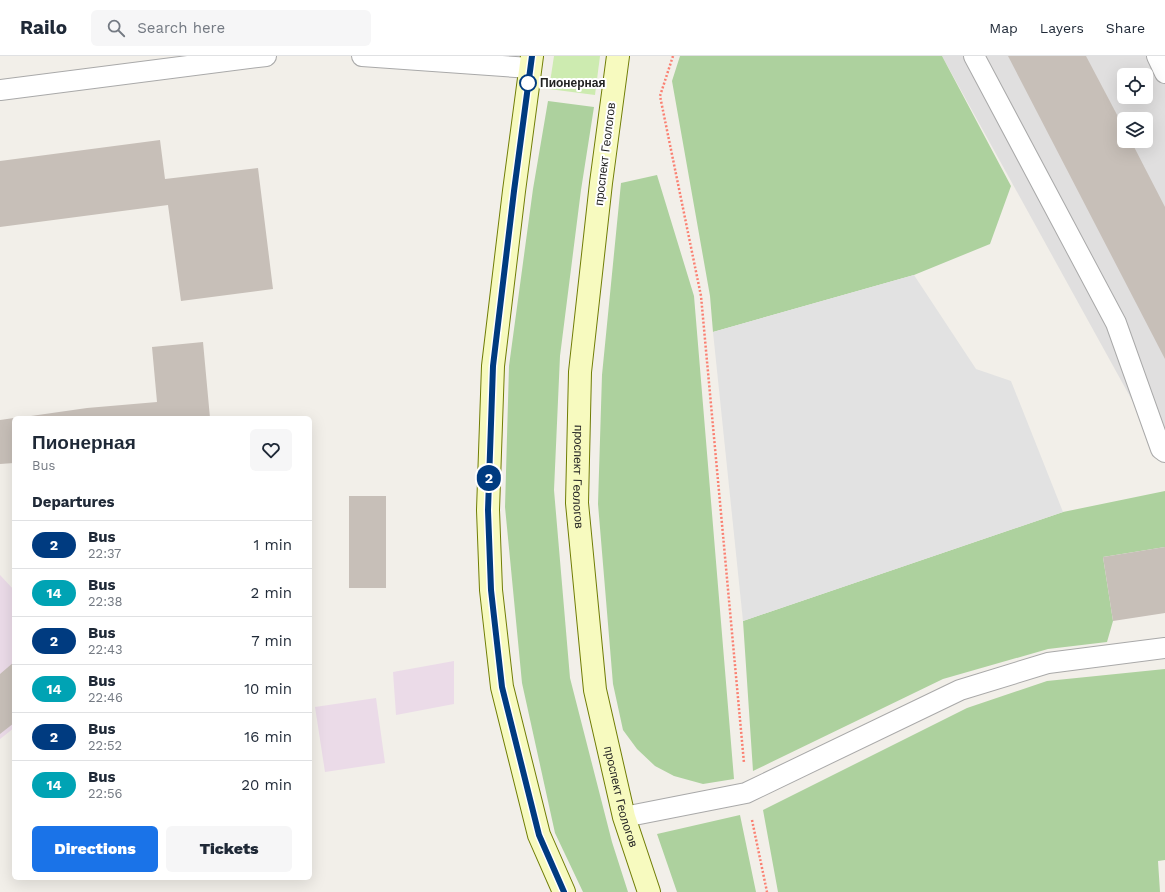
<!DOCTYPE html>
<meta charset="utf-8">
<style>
:root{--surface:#fff;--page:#f6f6f7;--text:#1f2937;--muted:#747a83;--line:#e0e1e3;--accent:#1a73e8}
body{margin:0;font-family:"Work Sans",sans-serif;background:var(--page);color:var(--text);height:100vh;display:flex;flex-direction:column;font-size:15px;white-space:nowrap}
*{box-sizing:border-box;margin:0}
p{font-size:13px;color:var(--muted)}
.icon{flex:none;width:22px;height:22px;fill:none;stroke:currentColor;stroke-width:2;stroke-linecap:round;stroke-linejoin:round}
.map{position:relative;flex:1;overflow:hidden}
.sheet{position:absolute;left:12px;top:360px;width:300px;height:464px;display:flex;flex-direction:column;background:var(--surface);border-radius:6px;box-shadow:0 4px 16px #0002}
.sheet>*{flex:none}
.badge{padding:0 8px;border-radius:13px;font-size:14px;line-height:26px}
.tools{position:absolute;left:1117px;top:12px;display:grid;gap:8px}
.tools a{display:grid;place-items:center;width:36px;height:36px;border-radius:6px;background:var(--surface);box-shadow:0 4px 16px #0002;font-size:20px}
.map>.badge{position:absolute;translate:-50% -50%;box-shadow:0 0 0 2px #fff}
h2{padding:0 20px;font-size:15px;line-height:36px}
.round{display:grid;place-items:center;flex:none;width:42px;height:42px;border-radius:6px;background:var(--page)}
.headline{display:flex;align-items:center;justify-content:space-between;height:68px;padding:0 20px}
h1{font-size:19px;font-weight:800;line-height:30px}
.action{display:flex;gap:8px;margin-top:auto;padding:8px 20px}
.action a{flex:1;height:46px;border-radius:6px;background:var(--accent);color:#fff;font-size:16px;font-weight:800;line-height:46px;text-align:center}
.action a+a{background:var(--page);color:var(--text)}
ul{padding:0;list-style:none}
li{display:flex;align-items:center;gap:12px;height:48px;padding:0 20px;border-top:1px solid var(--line)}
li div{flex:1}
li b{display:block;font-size:15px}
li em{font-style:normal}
li .badge{min-width:44px;font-weight:700;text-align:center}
header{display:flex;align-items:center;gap:24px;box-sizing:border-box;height:56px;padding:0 20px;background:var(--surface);border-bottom:1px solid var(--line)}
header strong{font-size:19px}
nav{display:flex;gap:22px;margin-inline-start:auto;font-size:14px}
.search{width:280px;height:36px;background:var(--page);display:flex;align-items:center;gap:10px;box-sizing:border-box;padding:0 14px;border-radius:6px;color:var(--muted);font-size:15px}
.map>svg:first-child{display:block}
.residential{fill:#e0dfdf;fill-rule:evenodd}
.industrial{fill:#ebdbe8}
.grass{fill:#cdebb0}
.forest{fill:#add19e}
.parking{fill:#e2e2e2}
.building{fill:#c7bfb8}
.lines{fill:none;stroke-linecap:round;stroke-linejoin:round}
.lane-casing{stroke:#a9a9a9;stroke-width:22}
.secondary-casing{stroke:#707d05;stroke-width:24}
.path{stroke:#fa8072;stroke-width:2.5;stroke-dasharray:2 2;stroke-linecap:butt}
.lane{stroke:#fff;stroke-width:20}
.secondary{stroke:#f7fabf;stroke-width:22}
.line-casing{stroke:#fff;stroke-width:9}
.line{stroke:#003b80;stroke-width:6}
.stop-dot{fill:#fff;stroke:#003b80;stroke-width:2}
.labels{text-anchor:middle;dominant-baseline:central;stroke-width:4;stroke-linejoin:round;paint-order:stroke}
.stop-label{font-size:12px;font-weight:bold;fill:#222;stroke:#fff;text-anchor:start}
.street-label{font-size:12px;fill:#222;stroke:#fff}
</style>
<header>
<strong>Railo</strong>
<div class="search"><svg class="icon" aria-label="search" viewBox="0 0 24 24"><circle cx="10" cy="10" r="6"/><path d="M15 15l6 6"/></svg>Search here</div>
<nav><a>Map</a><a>Layers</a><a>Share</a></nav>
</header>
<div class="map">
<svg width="1165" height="836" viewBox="0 0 1165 836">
<rect width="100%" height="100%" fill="#f2efe9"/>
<path class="residential" d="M942,0H1165V404ZM1124,19H1146V41H1124ZM1124,63H1146V85H1124Z"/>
<path class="industrial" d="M0,519L14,534V672L0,683Z
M454,605V648L396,659L393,616Z
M376,642L385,707L325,716L315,651Z"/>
<path class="grass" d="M554,0H600L595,39L549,33Z"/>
<path class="forest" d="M680,0H942L1011,130L990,188L914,219L713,276L710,240L672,25Z
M548,45L594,51L581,134L560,300L554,434L570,622L612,786L628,836H583L555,777L522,627L505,451L509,310L533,133Z
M657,119L694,240L734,723L703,728L674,720L655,710L637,693L623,674L613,628L598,448L602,319L621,127Z
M1165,435V491L1103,501L1113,565L1107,586L1048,593L943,623L753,715L743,565L1063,456Z
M1165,613V804L1158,805L1160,836H778L763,754L967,652L1047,625Z
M740,759L756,836H677L657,778Z"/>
<path class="parking" d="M914,219L976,313L1011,325L1063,456L743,565L713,276Z"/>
<path class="building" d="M1008,0H1086L1124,72V85H1131L1165,151V303Z
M160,84L165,123L258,112L273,233L181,245L168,149L0,171V105Z
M203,286L210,362H24V361L87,352L157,346L152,291Z
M14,362V407L0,408V364Z
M349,440H386V532H349Z
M1165,491V557L1113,565L1103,501Z
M14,606V667L0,678V618Z"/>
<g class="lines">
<defs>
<path id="lane" d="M362,0L530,12
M974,0L1116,267L1161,393L1165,396
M1157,0L1165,17
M0,34L266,0
M624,761L746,737L960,634L1048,607L1165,592"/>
<g id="secondary">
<path d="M532,0L514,135L493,310L488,454L491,534L502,631L539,779L564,836"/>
<path id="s1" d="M618,0L601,127L580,316L577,447L595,634L624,761L649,836"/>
</g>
</defs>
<use href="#lane" class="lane-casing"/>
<use href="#secondary" class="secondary-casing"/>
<path class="path" d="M673,0L660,40L701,240L744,707
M752,764L767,836"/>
<use href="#lane" class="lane"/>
<use href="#secondary" class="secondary"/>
</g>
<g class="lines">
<defs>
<path id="line" d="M532,0L514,135L493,310L488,454L491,534L502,631L539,779L564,836"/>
</defs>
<use href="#line" class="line-casing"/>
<use href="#line" class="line"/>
</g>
<circle class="stop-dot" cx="528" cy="27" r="8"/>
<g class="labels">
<g class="stop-label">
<text x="540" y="27">Пионерная</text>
</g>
<g class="street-label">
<text transform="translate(605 98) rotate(-83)">проспект Геологов</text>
<text stroke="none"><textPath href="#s1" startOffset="423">проспект Геологов</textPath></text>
<text stroke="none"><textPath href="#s1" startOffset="747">проспект Геологов</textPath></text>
</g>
</g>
</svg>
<div class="tools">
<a><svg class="icon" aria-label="locate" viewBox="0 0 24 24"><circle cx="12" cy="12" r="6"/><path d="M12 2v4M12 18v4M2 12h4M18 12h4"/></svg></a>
<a><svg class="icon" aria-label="layers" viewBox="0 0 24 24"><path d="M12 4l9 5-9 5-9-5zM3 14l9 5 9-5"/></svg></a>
</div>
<b class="badge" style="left:489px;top:422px;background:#003b80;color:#fff">2</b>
<section class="sheet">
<div class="headline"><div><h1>Пионерная</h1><p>Bus</p></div><a class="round"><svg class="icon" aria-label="heart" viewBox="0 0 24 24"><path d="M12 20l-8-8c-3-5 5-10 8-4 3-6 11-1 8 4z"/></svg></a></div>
<h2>Departures</h2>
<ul>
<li><span class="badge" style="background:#003b80;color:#fff">2</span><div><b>Bus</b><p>22:37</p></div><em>1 min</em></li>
<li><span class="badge" style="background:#00a3b4;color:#fff">14</span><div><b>Bus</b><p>22:38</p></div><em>2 min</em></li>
<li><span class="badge" style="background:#003b80;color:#fff">2</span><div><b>Bus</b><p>22:43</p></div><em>7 min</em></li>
<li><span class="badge" style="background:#00a3b4;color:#fff">14</span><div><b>Bus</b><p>22:46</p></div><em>10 min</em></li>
<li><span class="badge" style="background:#003b80;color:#fff">2</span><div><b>Bus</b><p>22:52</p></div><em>16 min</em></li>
<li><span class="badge" style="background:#00a3b4;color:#fff">14</span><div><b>Bus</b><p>22:56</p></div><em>20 min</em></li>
</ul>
<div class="action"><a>Directions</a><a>Tickets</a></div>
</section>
</div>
